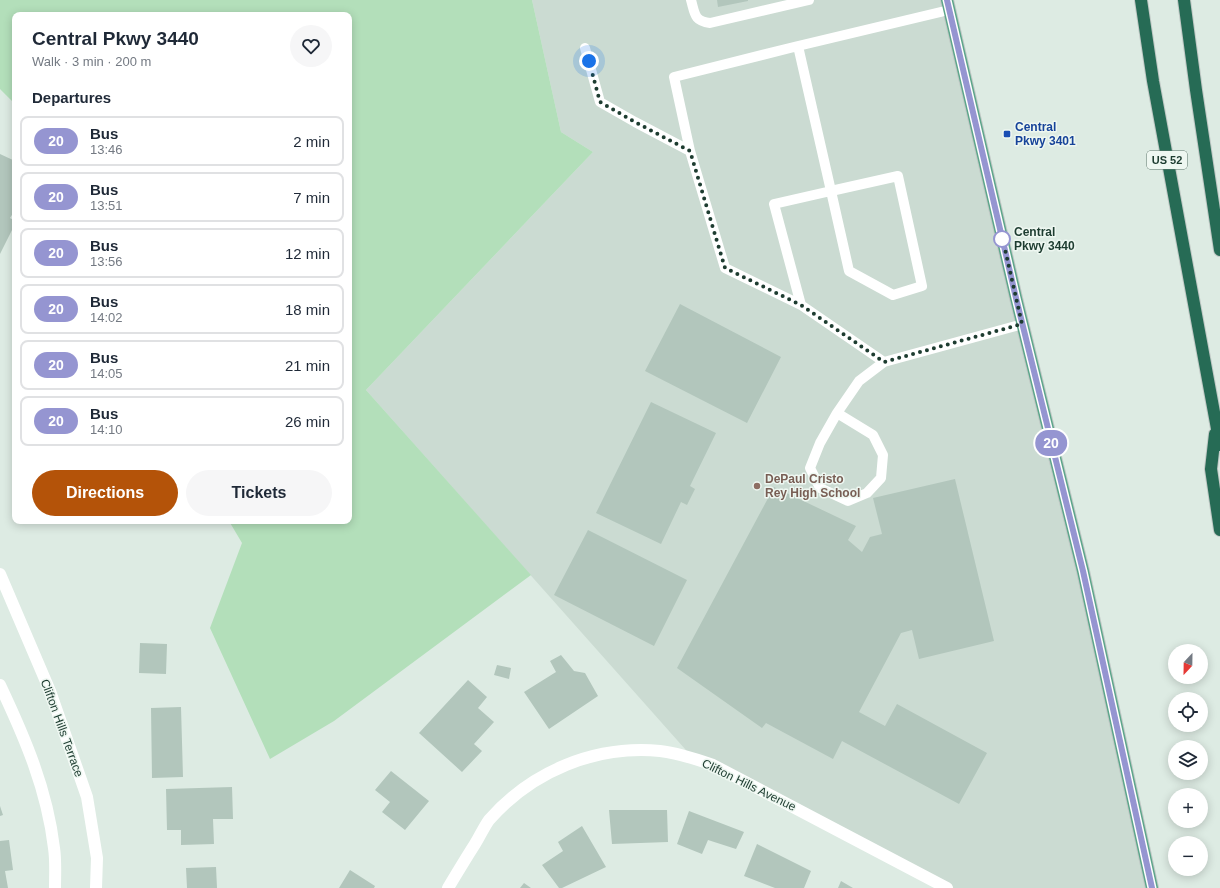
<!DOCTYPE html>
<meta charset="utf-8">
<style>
:root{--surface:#fff;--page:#f6f6f7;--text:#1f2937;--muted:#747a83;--line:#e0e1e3;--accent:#b45309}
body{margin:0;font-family:Arial,sans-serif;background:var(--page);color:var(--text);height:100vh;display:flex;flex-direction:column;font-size:15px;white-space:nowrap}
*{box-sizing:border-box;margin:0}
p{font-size:13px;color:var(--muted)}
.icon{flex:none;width:22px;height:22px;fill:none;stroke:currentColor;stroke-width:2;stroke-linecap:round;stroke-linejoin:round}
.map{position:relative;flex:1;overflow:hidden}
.details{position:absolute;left:12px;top:12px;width:340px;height:512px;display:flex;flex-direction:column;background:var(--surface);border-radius:8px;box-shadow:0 2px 10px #0003}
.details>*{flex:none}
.badge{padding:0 8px;border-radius:13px;font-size:14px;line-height:26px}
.needle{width:26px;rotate:202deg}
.buttons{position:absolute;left:1168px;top:644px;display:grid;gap:8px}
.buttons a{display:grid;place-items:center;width:40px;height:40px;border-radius:50%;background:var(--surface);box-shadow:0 2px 10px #0003;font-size:20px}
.you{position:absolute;width:20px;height:20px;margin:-10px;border:3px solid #fff;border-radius:50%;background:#1a73e8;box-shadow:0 0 0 6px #1a73e833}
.map>.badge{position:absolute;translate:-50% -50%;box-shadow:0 0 0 2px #fff}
h2{padding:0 20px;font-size:15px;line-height:36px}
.round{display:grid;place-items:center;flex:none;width:42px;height:42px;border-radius:21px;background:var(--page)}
.headline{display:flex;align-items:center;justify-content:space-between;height:68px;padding:0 20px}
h1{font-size:19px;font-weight:700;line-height:30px}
.primary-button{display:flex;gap:8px;margin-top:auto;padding:8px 20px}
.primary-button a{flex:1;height:46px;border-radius:24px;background:var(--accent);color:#fff;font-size:16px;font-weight:700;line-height:46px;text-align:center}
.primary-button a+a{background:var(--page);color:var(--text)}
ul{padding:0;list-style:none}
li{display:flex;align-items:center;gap:12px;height:50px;margin:0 8px 6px;padding:0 12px;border:2px solid var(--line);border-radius:8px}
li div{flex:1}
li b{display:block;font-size:15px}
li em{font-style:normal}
li .badge{min-width:44px;font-weight:700;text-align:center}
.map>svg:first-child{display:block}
.built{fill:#cbdbd2}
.green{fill:#b3dfba}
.building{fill:#b2c6bc}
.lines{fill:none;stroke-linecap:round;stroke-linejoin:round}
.primary-casing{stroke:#c0c8c5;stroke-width:14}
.motorway-casing{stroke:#c0c8c5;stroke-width:14}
.service{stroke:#fff;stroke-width:10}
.minor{stroke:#fff;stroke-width:12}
.primary{stroke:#5ca68a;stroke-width:12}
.motorway{stroke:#266b55;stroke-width:12}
.line-casing{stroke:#fff;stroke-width:9}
.line{stroke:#9595d1;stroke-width:6}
.walk{stroke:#1d3c30;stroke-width:4;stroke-dasharray:0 7.2}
.transit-dot{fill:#1a4fb4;stroke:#eef7f1;stroke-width:1.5}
.stop-dot{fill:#fff;stroke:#9595d1;stroke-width:2}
.education-dot{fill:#8d6e63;stroke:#eef7f1;stroke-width:1.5}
.labels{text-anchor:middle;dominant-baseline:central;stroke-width:3;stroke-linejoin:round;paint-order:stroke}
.shield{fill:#eef7f1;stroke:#5c746a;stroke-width:1}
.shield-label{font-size:11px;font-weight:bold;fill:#1d3c30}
.transit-label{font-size:12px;font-weight:bold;fill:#164399;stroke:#eef7f1;text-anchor:start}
.stop-label{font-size:12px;font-weight:bold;fill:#1d3c30;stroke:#eef7f1;text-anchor:start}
.education-label{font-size:12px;font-weight:bold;fill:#785e54;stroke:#eef7f1;text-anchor:start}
.street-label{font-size:12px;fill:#1d3c30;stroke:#eef7f1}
</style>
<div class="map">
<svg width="1220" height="888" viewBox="0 0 1220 888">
<rect width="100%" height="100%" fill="#ddebe3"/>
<path class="built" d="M532,0H947L1152,888H947L693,758L366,390L593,152L561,132Z"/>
<path class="green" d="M0,0H532L561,132L593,152L366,390L531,575L334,721L270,759L210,628L242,543L229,521H349V15H15V104L0,89Z"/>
<path class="building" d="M717,0H748V1L718,7Z
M0,154L15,161V210L10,218L15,221V224L0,254Z
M680,304L781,357L747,423L645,371Z
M651,402L716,433L690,486L695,489L687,505L681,502L661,544L596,513Z
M955,479L994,641L919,659L912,630L901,633L859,712L885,726L897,704L987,753L959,804L842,741L833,759L766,723L762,728L677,668L774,487L856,526L848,540L862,552L870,537L882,534L873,498Z
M588,530L687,580L654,646L554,595Z
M140,643L167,644L166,674L139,673Z
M561,655L574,671L585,673L598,696L549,729L524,692L556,672L550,661Z
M497,665L511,668L509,679L494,675Z
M468,680L487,697L478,708L494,722L474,744L482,751L462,772L419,733Z
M181,707L183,777L152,778L151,708Z
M391,771L429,801L405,830L382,812L390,802L375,790Z
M232,787L233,819H213L214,844L181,845V830H167L166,789Z
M0,806L3,815L0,816Z
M609,810H667L668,842L612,844Z
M689,811L744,832L736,849L708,840L702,854L677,844Z
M582,826L606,867L562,888H559L542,865L563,851L558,842Z
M9,840L13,870L5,871L8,888H0V841Z
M757,844L811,871L804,888H775L744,876Z
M216,867L217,888H187L186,868Z
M350,870L375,886L374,888H339Z
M841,881L853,888H838Z
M524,883L531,888H520Z"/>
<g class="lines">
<defs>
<path id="primary" d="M947,0L1016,298L1083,571L1152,888"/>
<path id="motorway" d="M1141,0L1153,81L1220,445
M1184,0L1196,90L1220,250
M1215,434L1211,469L1220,530"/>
</defs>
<use href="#primary" class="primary-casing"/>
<use href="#motorway" class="motorway-casing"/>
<path class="service" d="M691,0C695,14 694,21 710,23L809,0
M585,48L600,102L635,122L690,151L725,268L801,305L884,362
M690,151L674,77L798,46
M801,305L774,204L831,191L849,271L893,295L922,286L898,176L831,191L798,46L949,10
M837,413L873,435L883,455L881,478L867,493L848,501L820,488L810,468L820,443L837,413L859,381L884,362L1023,324"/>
<path class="minor" d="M0,574L50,691L87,797L97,858L96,888
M0,685C25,738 47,789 54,848C56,861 55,875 55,888
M448,888C457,873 466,858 475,844C480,836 484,827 489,820C532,771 595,745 660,751C678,753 696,759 713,765L947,888"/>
<use href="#primary" class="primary"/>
<use href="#motorway" class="motorway"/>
</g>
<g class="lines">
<defs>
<path id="line" d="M947,0L1016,298L1083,571L1152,888"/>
</defs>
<use href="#line" class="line-casing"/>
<use href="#line" class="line"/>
<path class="walk" d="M589,61L600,102L635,122L690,151L725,268L801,305L884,362L1022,324L1002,236V239"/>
</g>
<rect class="transit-dot" x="1003" y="130" width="8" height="8" rx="2"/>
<circle class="stop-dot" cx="1002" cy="239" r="8"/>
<circle class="education-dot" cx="757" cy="486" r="4"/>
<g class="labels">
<rect class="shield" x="1147" y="151" width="40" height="18" rx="3"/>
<g class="shield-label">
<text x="1167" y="160">US 52</text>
</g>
<g class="transit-label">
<text x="1015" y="127">Central<tspan x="1015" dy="14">Pkwy 3401</tspan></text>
</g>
<g class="stop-label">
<text x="1014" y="232">Central<tspan x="1014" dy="14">Pkwy 3440</tspan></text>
</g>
<g class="education-label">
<text x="765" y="479">DePaul Cristo<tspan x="765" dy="14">Rey High School</tspan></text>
</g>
<g class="street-label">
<text transform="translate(62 728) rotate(70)">Clifton Hills Terrace</text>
<text transform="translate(749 785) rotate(26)">Clifton Hills Avenue</text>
</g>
</g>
</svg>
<div class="buttons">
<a><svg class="needle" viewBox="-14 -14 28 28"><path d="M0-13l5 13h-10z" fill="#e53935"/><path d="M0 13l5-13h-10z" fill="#747a83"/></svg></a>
<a><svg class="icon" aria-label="locate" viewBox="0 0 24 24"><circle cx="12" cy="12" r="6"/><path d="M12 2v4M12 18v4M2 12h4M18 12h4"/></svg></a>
<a><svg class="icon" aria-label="layers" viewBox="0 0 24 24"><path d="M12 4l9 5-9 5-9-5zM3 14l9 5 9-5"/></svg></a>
<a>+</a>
<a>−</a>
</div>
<div class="you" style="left:589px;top:61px"></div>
<b class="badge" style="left:1051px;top:443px;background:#9595d1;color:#fff">20</b>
<section class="details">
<div class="headline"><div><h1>Central Pkwy 3440</h1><p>Walk · 3 min · 200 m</p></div><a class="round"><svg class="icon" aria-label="heart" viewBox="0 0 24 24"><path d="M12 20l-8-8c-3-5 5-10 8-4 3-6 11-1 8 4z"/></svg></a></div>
<h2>Departures</h2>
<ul>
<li><span class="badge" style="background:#9595d1;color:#fff">20</span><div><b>Bus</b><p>13:46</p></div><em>2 min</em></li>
<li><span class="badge" style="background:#9595d1;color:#fff">20</span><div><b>Bus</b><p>13:51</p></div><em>7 min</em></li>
<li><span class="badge" style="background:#9595d1;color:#fff">20</span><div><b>Bus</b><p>13:56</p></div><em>12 min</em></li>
<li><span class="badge" style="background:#9595d1;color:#fff">20</span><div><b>Bus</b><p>14:02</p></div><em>18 min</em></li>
<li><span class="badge" style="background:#9595d1;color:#fff">20</span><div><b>Bus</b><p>14:05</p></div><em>21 min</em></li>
<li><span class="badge" style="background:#9595d1;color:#fff">20</span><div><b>Bus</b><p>14:10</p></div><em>26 min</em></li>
</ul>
<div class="primary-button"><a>Directions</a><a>Tickets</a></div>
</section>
</div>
